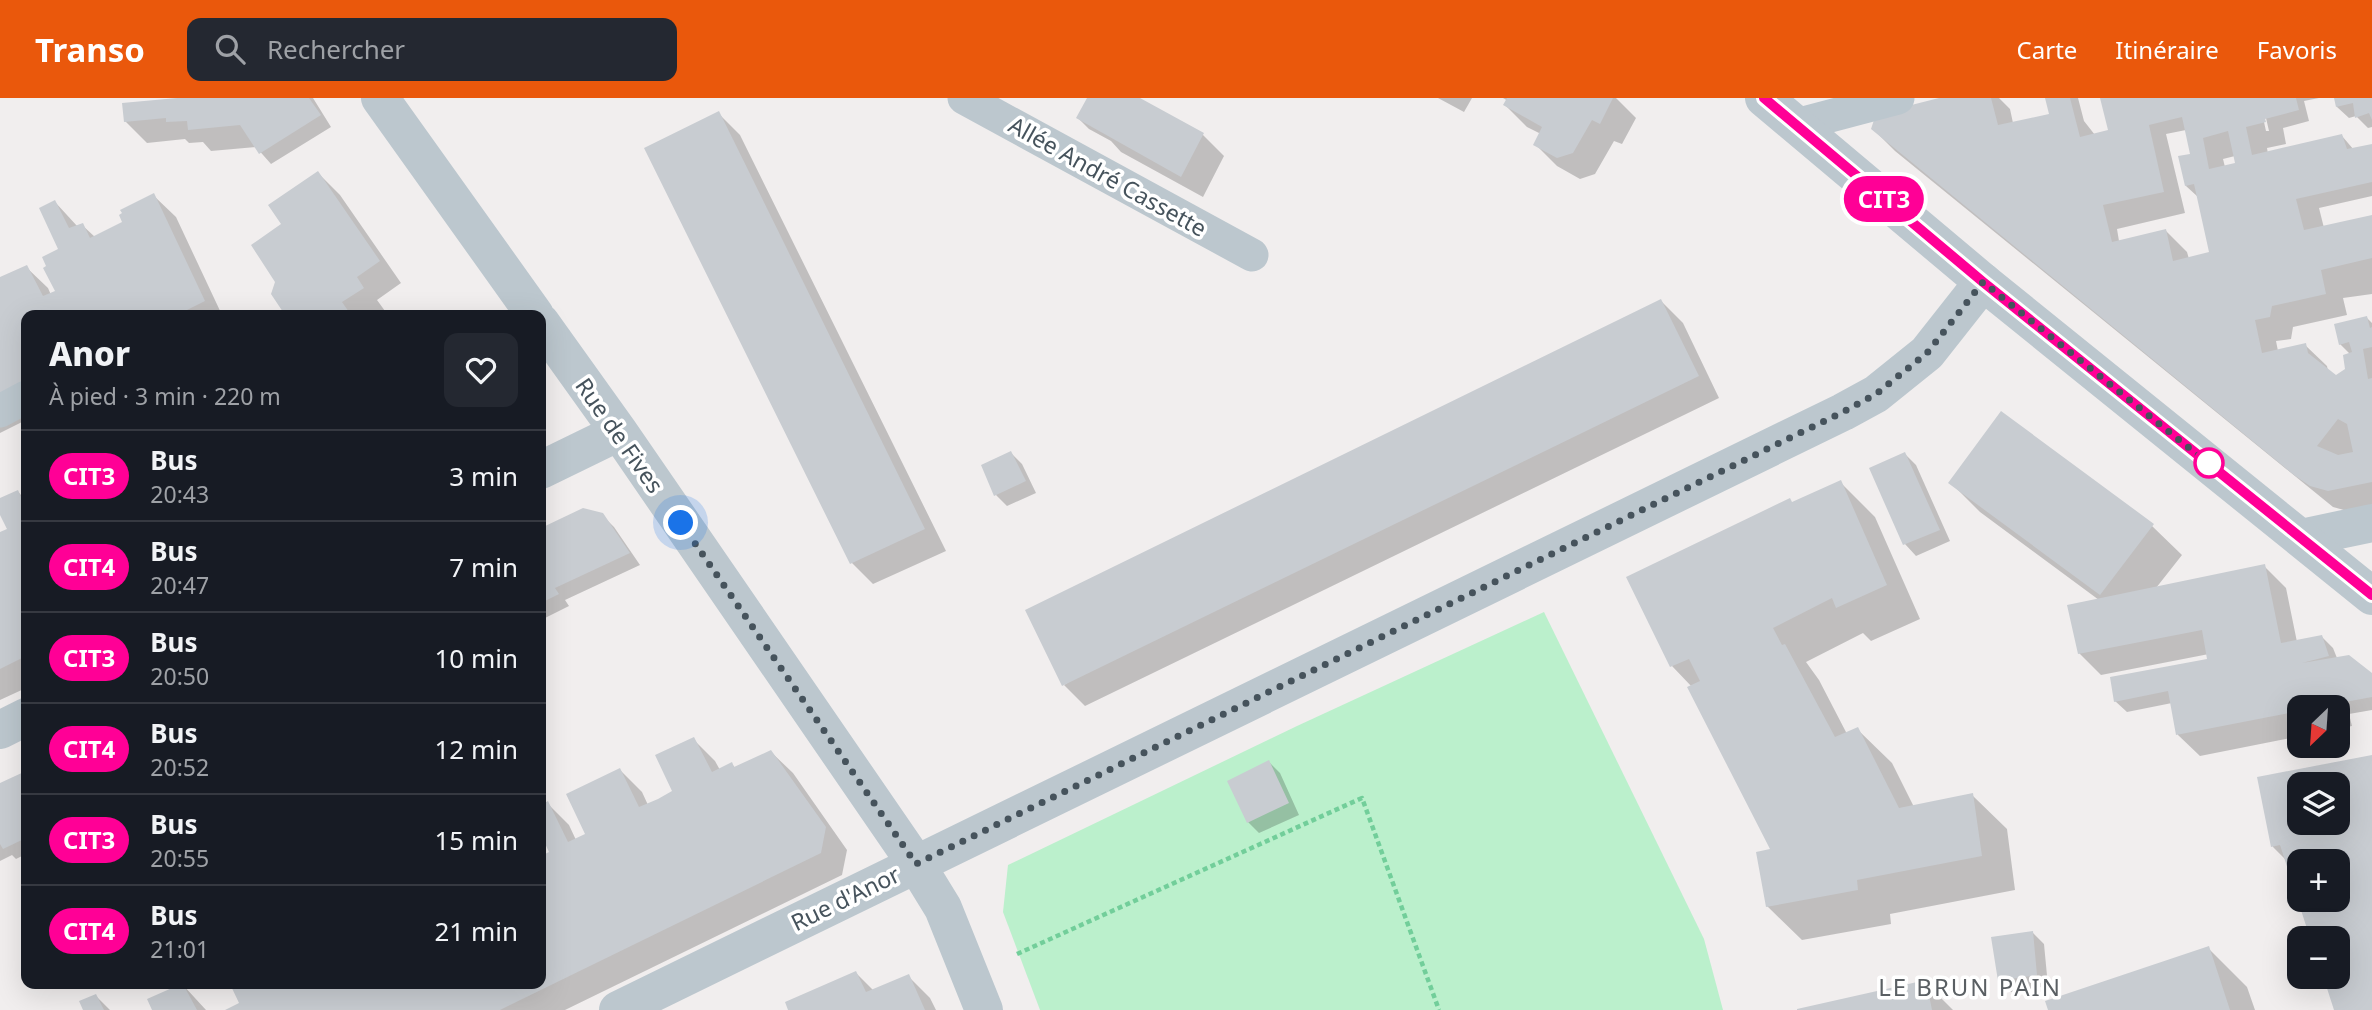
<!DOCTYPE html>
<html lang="fr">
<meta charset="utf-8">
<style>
:root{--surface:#171b24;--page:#242831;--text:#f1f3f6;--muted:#9ea1a6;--line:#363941;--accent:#ea580c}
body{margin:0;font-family:"Noto Sans",sans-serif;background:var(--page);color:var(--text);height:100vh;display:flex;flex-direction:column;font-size:26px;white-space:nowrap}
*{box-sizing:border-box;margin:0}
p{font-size:23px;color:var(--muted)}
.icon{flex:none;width:38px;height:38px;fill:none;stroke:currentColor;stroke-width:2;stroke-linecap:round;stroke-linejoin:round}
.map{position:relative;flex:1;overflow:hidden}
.side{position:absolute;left:21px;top:212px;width:525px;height:679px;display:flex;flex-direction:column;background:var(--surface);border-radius:14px;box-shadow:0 7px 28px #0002}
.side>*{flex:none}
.badge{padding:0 14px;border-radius:23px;font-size:24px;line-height:46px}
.needle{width:46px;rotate:205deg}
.fabs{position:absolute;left:2287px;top:597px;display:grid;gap:14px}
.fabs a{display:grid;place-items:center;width:63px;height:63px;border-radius:14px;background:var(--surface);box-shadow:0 7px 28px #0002;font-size:35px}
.you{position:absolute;width:35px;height:35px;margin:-18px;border:5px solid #fff;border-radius:50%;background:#1a73e8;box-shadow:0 0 0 10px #1a73e833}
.map>.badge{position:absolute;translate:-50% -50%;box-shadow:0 0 0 4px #fff}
.round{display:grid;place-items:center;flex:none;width:74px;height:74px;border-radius:14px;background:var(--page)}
.summary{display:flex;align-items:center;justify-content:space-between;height:119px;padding:0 28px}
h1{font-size:33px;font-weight:800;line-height:52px}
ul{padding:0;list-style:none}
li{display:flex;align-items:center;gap:21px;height:91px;padding:0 28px;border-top:2px solid var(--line)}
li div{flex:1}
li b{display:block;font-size:26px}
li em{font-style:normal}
li .badge{min-width:77px;font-weight:700;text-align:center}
header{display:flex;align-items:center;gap:42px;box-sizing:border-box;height:98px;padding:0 35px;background:var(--accent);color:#fff}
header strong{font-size:33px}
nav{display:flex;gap:38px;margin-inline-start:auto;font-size:24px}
.search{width:490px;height:63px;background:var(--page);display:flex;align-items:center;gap:18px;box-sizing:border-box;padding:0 24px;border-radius:14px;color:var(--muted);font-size:26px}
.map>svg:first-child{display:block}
.green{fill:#bbf0cc}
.shadow{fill:#0003;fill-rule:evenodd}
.building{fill:#c8ccd1;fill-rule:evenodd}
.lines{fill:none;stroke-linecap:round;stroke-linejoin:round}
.path{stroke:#72ce9a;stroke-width:4.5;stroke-dasharray:5 3.5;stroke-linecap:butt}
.service{stroke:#bcc7ce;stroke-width:33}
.minor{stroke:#bcc7ce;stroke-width:38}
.tertiary{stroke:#bcc7ce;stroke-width:38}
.line-casing{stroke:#fff;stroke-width:16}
.line{stroke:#ff0096;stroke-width:10}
.walk{stroke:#46535c;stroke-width:7;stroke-dasharray:0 12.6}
.stop-dot{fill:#fff;stroke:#ff0096;stroke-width:3.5}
.labels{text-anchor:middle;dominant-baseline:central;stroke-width:7;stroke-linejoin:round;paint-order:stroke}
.street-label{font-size:23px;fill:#46535c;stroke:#fff}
.neighbourhood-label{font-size:24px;letter-spacing:2px;fill:#5a5f63;stroke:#fff}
</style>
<header>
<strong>Transo</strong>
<div class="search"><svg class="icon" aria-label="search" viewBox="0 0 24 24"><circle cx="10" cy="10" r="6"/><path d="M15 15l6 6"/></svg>Rechercher</div>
<nav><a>Carte</a><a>Itinéraire</a><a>Favoris</a></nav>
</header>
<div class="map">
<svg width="2372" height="912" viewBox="0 0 2372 912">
<rect width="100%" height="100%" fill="#f1eeee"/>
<path class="green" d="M1544,514L1704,841L1723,912H1040L1003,814L1008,767L1297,628Z"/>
<path class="shadow" d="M196,0H313L331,29L271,66L256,49L211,53L203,44L189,45L185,41L147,45L125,23Z
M1089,0H1137L1203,37L1224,58L1203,99L1121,54L1111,43L1089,31L1078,20Z
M1438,0H1472L1464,14Z
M1503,0H1616L1636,20L1622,46L1614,43L1595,76L1580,81L1557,68L1535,46L1541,36L1527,29L1505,7L1508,3Z
M1946,0H1999L2010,11L2013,25L2051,17L2047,0H2078L2084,23L2095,37L2110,33L2101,0H2319L2304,3L2309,23L2283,30L2286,46L2267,50L2268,56L2342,38L2354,52L2372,48V98L2319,110L2324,130L2372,118V196L2343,200L2347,217L2293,229L2291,241L2276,243L2278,253L2305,247L2327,268L2328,273L2336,279L2347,271L2350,256L2340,246L2367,220L2372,225V410L2351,414L2333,409L1895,53L1873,31ZM2262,15L2266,20L2269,33H2266ZM2186,32L2193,62L2186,88L2198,99L2213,160L2189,161L2187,154L2166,133L2119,143L2117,131L2185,115L2166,36ZM2235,58L2237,67L2225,69L2223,61Z
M2335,0H2372V29L2368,30L2356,18L2349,20L2337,9Z
M718,15L740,37L946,453L873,486L852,465Z
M318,75L340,97L401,185L377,202L385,213L378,217H287L277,184L284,127Z
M154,98L176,119L222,217H26V322L0,335V179L2,180L26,169L48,190L51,197L57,194L64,160L55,104L78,129L82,127L95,139L128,123Z
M1661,203L1683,225L1719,300L1085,608L1064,587Z
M245,212L250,217H235Z
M457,212L461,217H450Z
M541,322L544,327L541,349Z
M1011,355L1022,366L1036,395L1007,408L996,397Z
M1905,356L1916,367L1950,443L1916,458L1905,446L1871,371Z
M1950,384L2152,428L2182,457L2156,490L2264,468L2286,490L2297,544L2322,539L2333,550L2337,560L2372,578V612L2349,616L2352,628L2338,631V609H2300V638L2200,658L2178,637L2172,605L2127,614L2115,603L2207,563L2209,556L2101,577L2079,555L2099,502L1980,414Z
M1841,385L1875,419L1920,521L1871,543L1863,535L1806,564L1819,582L1847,636L1857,631L1892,665L1914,709L1972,697L2007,731L2015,792L1890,816L1891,826L1802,842L1767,808L1773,753L1692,589L1672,568L1793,405Z
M18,394L26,402V590L0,602V436L8,432L0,414V402Z
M583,412L602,417L614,429L640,467L565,502L569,508L541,522V432Z
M693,641L715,663L720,672L732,666L736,671L771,654L793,675L847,752L842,777L565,912H229L242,906L232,886H541V760L551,755L541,733V708L547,705L569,727L576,742L587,736L620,672L642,694L648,707L674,694Z
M2372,659V912H2336L2338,840H2312L2300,802H2338V763L2286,762L2273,749L2259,681ZM2300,686H2338V724H2300Z
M1269,664L1280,675L1299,717L1259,735L1248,724Z
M26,674V756L16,761L12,757L0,763V687Z
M2033,835L2044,846L2048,888L2011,894L2000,882Z
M2208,850L2247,889L2255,912H2050Z
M856,875L874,893L908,878L930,900L936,912H790Z
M1925,884L1953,912H1800Z
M183,887L206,912H154Z
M96,898L110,912H85Z"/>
<path class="building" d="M177,0H309L321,17L259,56L240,27L188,32L187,23L166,24V20L124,24L122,5Z
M1087,0H1140L1204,35L1181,79L1076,20Z
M1507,0H1613L1600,26L1592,22L1573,55L1557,60L1533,47L1542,29L1503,7Z
M1939,0H1991L1998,27L2049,16L2045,0H2070L2080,39L2108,32L2100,0H2296L2299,12L2265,21L2266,24L2246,29L2252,57L2342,36L2347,51L2372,46V84L2296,101L2304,132L2372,117V160L2321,172L2326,196L2272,208L2270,219L2255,222L2262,255L2306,245L2308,255L2336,277L2345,271L2343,257L2352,254L2349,244L2339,247L2334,226L2367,218L2370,230L2372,229V249L2363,251L2368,281L2372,280V384L2328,393L2310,388L2294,377L1871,31L1876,16ZM2182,19L2190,56L2178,58L2185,88L2194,86L2209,154L2173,163L2166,131L2112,144L2103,107L2164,94L2149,27ZM2228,33L2235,65L2209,71L2203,40ZM2338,321L2347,326L2353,354L2338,357L2317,348Z
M2334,0H2372V22L2369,15L2355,20L2353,5L2336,9Z
M719,13L925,431L850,466L644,50Z
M318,73L380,163L357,179L364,190L342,204L351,217H285L271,196L275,184L251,147L281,126L268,107Z
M154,95L205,203L177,217H26V290L0,303V179L27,167L43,198L55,193L43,170L46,168L42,159L58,151L39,110L55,102L69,130L83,125L90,140L122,124L119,117L122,115L120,112Z
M1661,201L1699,278L1062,588L1025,512Z
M2001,313L2154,426L2100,497L1948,385Z
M1011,353L1026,383L994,398L981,367Z
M1905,354L1940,432L1903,447L1869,370Z
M1841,382L1887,487L1836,510L1832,500L1773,530L1782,547L1785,546L1835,639L1858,629L1899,710L1973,695L1982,758L1857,782L1858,792L1766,809L1756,754L1770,751L1687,589L1700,583L1689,561L1670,569L1626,479L1790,400L1792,404Z
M18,392L26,410V558L0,571V434L7,431L0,417V400Z
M583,410L603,415L630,455L555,490L559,496L541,505V430Z
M2265,466L2281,545L2322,537L2329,558L2302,565L2349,557L2372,575V599L2318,609H2300V613L2176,637L2168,593L2114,604L2110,579L2207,561L2202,532L2078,556L2067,507Z
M694,639L712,674L732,664L734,669L771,652L826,729L821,755L500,912H225L239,905L230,886H541V758L549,754L541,737V707L548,703L568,744L585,736L566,696L620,670L639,709L658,701L672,693L655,657Z
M2372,657V912H2334L2323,878H2338V840H2310L2280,747L2271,749L2257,679ZM2300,686H2338V724H2300ZM2300,763H2338V802H2300Z
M1269,662L1289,705L1247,725L1227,683Z
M26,673V740L3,751L0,746V685Z
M2033,833L2037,877L1998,883L1991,839Z
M2209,848L2230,912H2048L2045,903Z
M856,873L866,894L909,876L925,912H788L785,904Z
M1926,882L1932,912H1797V911Z
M181,886H183L197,912H152L147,901Z
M96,896L104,912H83L79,903Z"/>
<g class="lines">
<path class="path" d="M1017,856L1362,700L1439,912"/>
<path class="service" d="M964,0L1252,157
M1796,27L1898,0
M0,313L26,299"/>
<path class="minor" d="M380,0L535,217
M541,225L619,334L916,766L943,810L984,912
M541,372L619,334
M2301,440L2372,425
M0,632L26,619
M618,912L1843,314L1876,296L1927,255L1983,184"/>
<path class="tertiary" d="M1764,0L1983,184L2372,498"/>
</g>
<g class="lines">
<defs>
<path id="line" d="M1764,0L1983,184L2372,497"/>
</defs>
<use href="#line" class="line-casing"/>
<use href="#line" class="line"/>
<path class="walk" d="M681,425L916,766L1843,314L1876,296L1927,255L1983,184L2214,370L2209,365"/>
</g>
<circle class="stop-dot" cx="2209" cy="365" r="14"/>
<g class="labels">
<g class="street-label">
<text transform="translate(1108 78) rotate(29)">Allée André Cassette</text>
<text transform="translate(620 337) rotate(55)">Rue de Fives</text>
<text transform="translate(845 800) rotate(-26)">Rue d'Anor</text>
</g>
<g class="neighbourhood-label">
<text x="1970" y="888">LE BRUN PAIN</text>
</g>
</g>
</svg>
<div class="fabs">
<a><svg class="needle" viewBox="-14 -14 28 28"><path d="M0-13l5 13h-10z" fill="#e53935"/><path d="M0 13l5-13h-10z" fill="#9ea1a6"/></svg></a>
<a><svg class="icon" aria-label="layers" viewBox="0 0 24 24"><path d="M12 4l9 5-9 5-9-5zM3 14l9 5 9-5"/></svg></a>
<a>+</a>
<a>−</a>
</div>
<div class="you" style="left:681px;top:425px"></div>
<b class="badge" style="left:1884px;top:101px;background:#ff0096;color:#fff">CIT3</b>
<section class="side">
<div class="summary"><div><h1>Anor</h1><p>À pied · 3 min · 220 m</p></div><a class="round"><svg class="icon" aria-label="heart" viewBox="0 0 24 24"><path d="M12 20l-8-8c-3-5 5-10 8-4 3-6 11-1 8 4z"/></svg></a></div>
<ul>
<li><span class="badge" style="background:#ff0096;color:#fff">CIT3</span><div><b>Bus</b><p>20:43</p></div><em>3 min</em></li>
<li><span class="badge" style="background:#ff0096;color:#fff">CIT4</span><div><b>Bus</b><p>20:47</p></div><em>7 min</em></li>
<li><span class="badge" style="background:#ff0096;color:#fff">CIT3</span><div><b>Bus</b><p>20:50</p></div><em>10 min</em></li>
<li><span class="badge" style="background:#ff0096;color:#fff">CIT4</span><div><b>Bus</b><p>20:52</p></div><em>12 min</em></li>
<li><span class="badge" style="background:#ff0096;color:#fff">CIT3</span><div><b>Bus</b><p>20:55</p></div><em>15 min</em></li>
<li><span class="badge" style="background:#ff0096;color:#fff">CIT4</span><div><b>Bus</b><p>21:01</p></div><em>21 min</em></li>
</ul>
</section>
</div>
